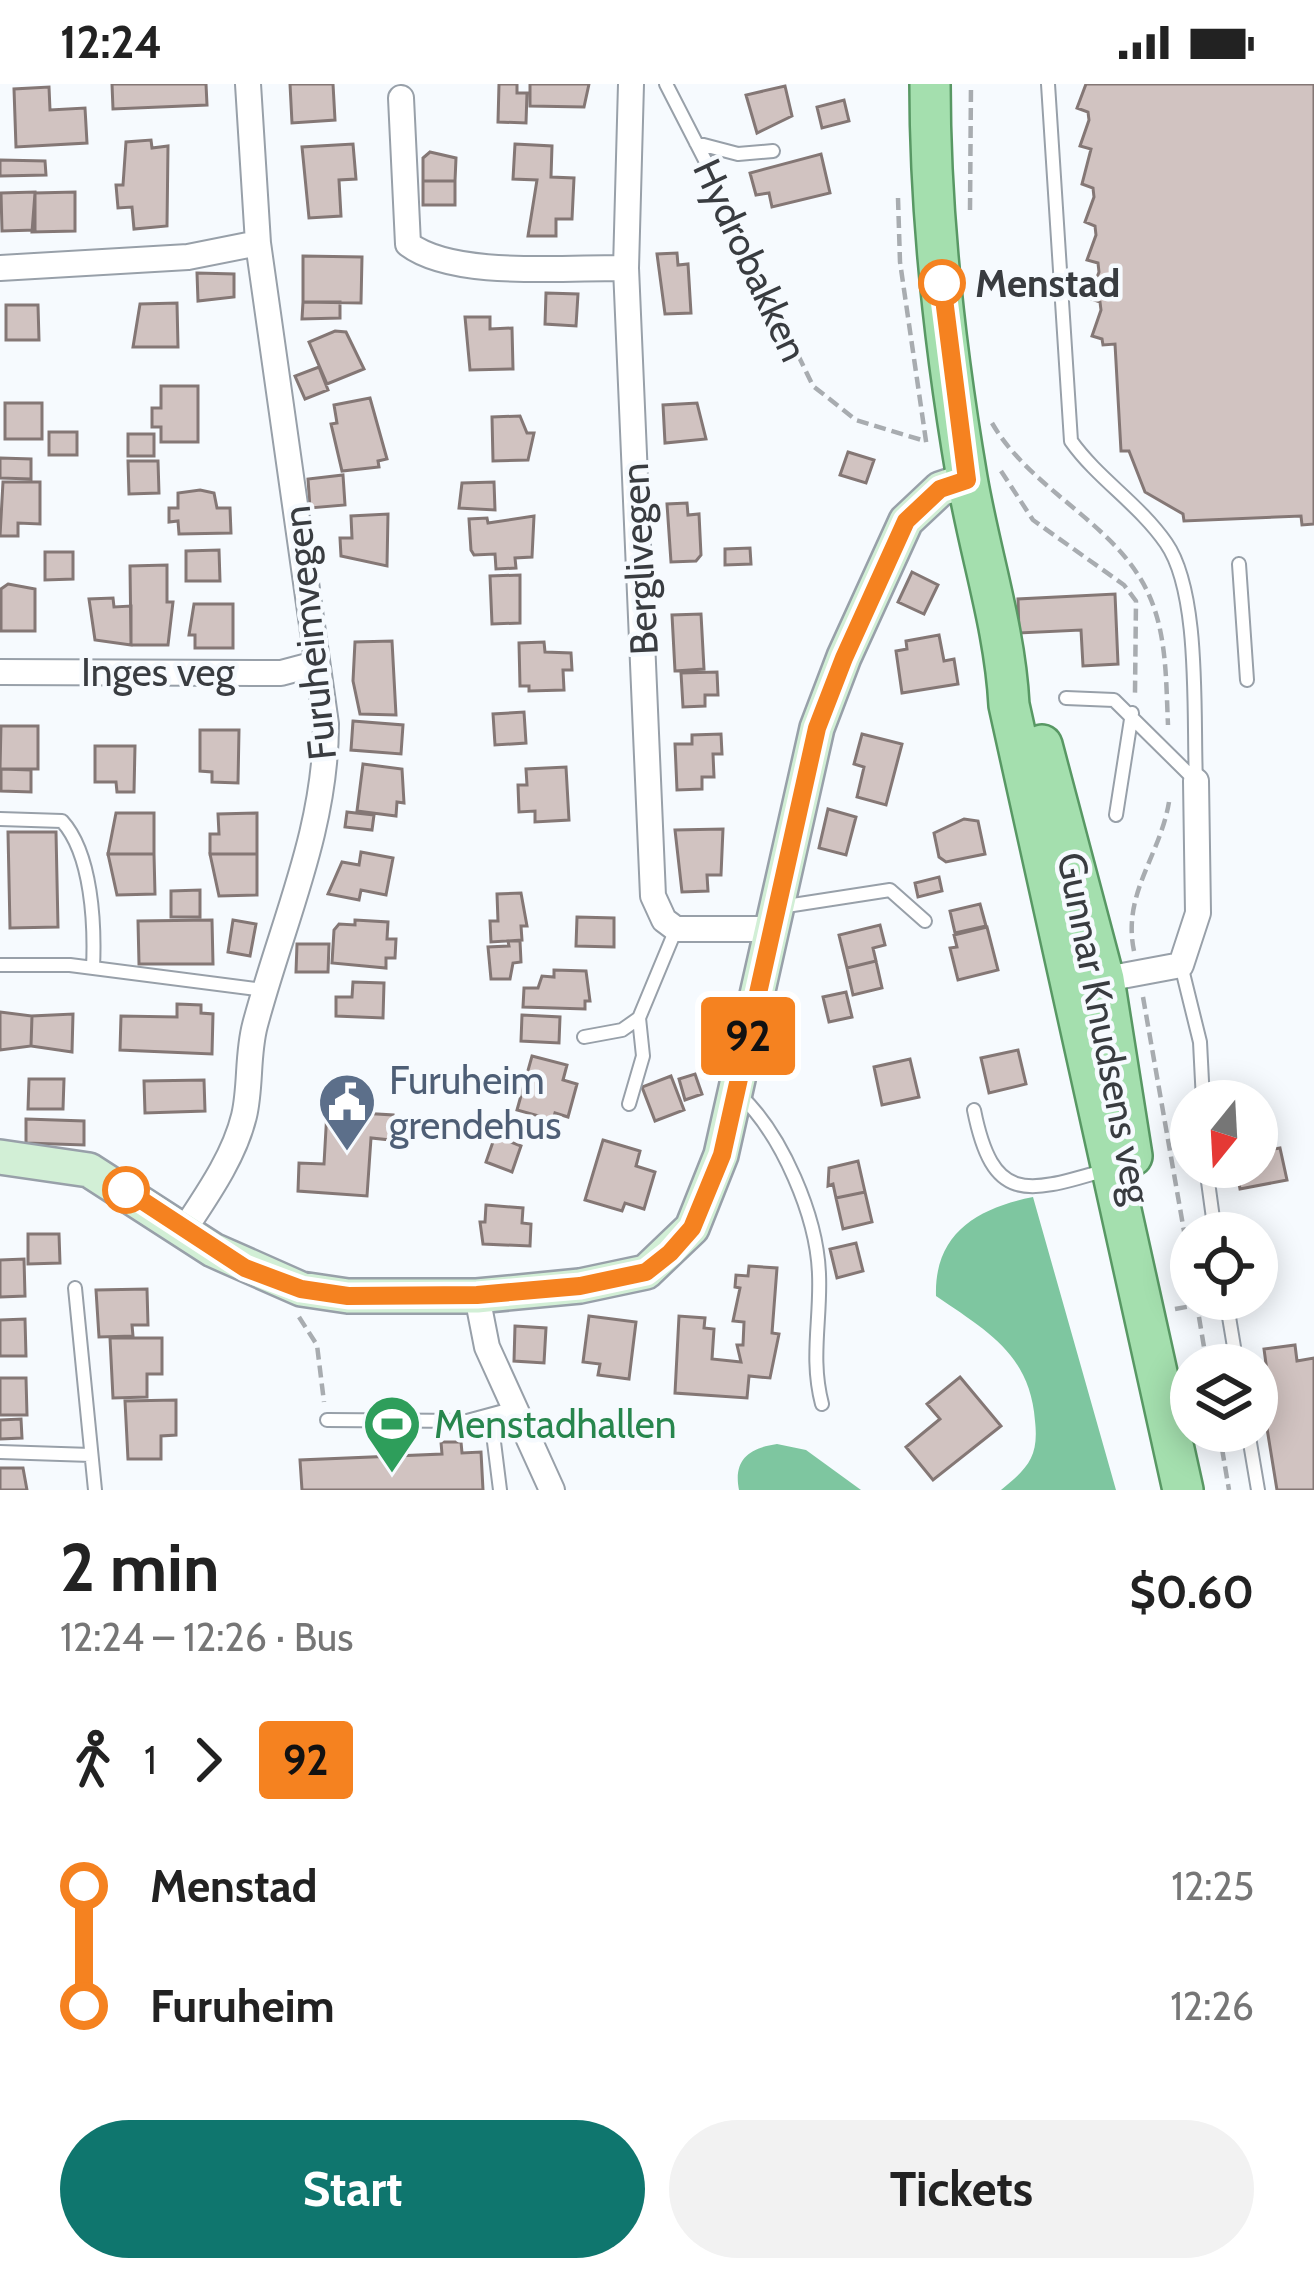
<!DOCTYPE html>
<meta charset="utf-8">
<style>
:root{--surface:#fff;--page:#f2f2f2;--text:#222;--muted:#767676;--accent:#0f766e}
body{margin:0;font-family:Cabin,sans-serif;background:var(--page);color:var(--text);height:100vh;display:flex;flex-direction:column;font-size:45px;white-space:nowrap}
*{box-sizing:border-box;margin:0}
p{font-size:39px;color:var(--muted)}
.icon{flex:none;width:66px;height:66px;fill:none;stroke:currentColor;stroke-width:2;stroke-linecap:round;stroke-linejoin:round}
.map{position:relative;height:1406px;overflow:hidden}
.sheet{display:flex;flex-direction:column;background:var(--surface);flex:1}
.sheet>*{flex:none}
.badge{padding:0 24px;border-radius:9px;font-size:42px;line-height:78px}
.needle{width:78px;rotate:198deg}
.buttons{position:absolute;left:1170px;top:996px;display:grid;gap:24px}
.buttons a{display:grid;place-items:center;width:108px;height:108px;border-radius:50%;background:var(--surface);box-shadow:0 6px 30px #0003;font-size:60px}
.map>.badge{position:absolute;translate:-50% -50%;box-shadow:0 0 0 6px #fff}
.legs{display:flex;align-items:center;gap:18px;height:132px;padding:0 60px;font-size:39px}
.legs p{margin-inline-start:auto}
.head{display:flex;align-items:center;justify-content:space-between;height:204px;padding:0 60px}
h1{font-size:66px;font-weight:800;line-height:90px}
.primary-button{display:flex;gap:24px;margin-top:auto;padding:24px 60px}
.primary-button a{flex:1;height:138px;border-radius:72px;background:var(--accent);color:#fff;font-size:48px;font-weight:800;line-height:138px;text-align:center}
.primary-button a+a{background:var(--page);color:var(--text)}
ul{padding:0 60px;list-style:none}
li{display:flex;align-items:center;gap:42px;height:120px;font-size:45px}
li i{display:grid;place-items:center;width:18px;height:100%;margin:0 15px;background:currentColor}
li i::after{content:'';width:30px;height:30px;margin:-15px;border:9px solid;border-radius:50%;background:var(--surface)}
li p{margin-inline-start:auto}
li:first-child i{background:linear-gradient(#0000 50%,currentColor 0)}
li:last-child i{background:linear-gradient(currentColor 50%,#0000 0)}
.status{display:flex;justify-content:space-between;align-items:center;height:84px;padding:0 60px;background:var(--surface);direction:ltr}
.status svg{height:33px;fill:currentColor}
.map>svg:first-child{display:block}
.forest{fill:#7ec6a0}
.building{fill:#d1c3c1;stroke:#847775;stroke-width:3}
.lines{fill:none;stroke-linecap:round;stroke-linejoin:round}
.lane-casing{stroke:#98a0a9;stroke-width:16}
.street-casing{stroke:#98a0a9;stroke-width:28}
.secondary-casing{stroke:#98a0a9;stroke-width:38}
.primary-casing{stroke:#589864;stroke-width:44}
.path{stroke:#a8acb0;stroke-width:4.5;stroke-dasharray:12 6;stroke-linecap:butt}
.lane{stroke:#fff;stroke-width:12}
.street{stroke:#fff;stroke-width:24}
.secondary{stroke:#d2efd6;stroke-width:33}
.primary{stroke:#a4dfae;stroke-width:39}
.line-1-casing{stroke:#fff;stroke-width:27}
.line-1{stroke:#f58220;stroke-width:18}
.stop-1-dot{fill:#fff;stroke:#f58220;stroke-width:6}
.labels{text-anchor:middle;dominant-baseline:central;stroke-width:9;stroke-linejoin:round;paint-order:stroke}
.street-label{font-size:39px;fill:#393c40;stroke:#f6fafe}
.stop-label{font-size:39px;font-weight:bold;fill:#393c40;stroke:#f6fafe;text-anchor:start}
.service-label{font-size:39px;fill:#4e5e75;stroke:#f6fafe;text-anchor:start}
.leisure-label{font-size:39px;fill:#27864d;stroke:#f6fafe;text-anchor:start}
</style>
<div class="status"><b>12:24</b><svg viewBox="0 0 49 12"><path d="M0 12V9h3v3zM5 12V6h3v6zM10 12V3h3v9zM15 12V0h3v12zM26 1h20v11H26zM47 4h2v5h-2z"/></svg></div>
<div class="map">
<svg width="1314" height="1406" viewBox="0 0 1314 1406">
<rect width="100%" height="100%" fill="#f6fafe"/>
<path class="forest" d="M1033,1113L1116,1406H1001C1028,1384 1039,1373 1035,1337C1030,1270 987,1247 936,1212C934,1149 978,1124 1033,1113Z
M777,1360L806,1366L861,1406H739C733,1376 749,1364 777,1360Z"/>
<path class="building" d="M112,0H206L207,21L113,25Z
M290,0H333L335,36L292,39Z
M499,0H517V9H527L526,39L498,38Z
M530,0H589L584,23L530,22Z
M1086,0H1314V440L1302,441L1301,432L1184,437L1183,430L1145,408L1129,367H1121L1115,260L1103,261L1102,255L1092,252L1101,226L1100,218L1089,214L1099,188L1098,179L1087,176L1096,151L1095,142L1085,138L1094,113L1093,104L1082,100L1091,65L1080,62L1089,36L1088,28L1077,24Z
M785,2L792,32L757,49L746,11Z
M49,3L50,26L85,24L87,59L16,63L14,5Z
M844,16L849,37L822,44L817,23Z
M151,56L152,64L168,62L167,142L134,145L132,123L118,124L116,101H123L126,58Z
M353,60L356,95L339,96L341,132L309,134L302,63Z
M515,60L552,62L551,93L574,94L572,135H556V152H528L537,96L513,95Z
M430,68L456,74L455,97H423V74Z
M821,70L830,109L772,123L769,109L756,111L750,89Z
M0,76L45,77L46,91L0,92Z
M423,97H455V121H423Z
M35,108V146L2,147L1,109Z
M75,108V147L32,148L35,109Z
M677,169L678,181L688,180L691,229L665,230L657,170Z
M303,172L362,173L361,219L303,218Z
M197,189L234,190V213L198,217Z
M546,209L578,210L576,242L545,240Z
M303,218H340V234L302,235Z
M177,219L178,263H133L140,220Z
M6,221H38L39,256H6Z
M465,233H490V245L512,244L513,285L470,286Z
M335,247L346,248L364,285L327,300L309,258Z
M319,283L328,306L305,315L295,292Z
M161,302H198V358H161V343H152V324H161Z
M370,314L387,375L378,377L379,383L342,387L331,340L337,339L334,321Z
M5,319H42V355H5Z
M697,319L706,355L665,359L663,321Z
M520,332L527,349H534L528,376L493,377L492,333Z
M49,348H77V371H49Z
M128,350H154V372H128Z
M848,368L874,376L866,399L840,391Z
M0,374L31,375V395L0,394Z
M128,377H158L159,409L129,410Z
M343,391L345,421L310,424L308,395Z
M3,398H40V440L18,439V452H0Z
M494,398L495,426L459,424L462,399Z
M200,406L214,409L217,424H230L231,449L179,450L178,437L169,438V424H178V409Z
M687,419L688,431L699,430L701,471L696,477L671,478L667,420Z
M388,430L387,482L341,472L340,454H352L351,432Z
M534,432L532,473L515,474L516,484L496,485L495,470L474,471L471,466L469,435L487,434L488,439Z
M750,464L751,480L725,481V465Z
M219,466L220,497H186V467Z
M45,468H73V495L45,496Z
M167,481V518H173L168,561H131L130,482Z
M912,488L938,501L924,530L898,518Z
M520,491V539L492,540L490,492Z
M8,500L35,505V547H1V505Z
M1115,510L1118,580L1083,582L1081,546L1019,549L1018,515Z
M113,514L114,523L131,522V561L95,556L89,515Z
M194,520H233V564H195V551H189Z
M701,530L704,585L675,587L672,531Z
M939,551L944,577L954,575L958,600L902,609L896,567L907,565L906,557Z
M392,557L396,631L360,630L353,597L355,558Z
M544,558L545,568L571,569L572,586H563L564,606L529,607V602H520L519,559Z
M717,588L718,611H705V622L683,623L681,589Z
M524,628L526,659L495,661L493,630Z
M353,637L403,641L401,670L351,666Z
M1,642H38V685H0Z
M200,646H239L238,699L212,698V688L200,687Z
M721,650L722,670H713L714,693H702V705L677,706L675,660H692V651Z
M862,650L902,660L886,721L857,713L864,683L854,680Z
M95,662H135L134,708H117L116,698H95Z
M363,680L402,685L404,719L397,718L396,732L357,727Z
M566,683L569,736L535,738V727L519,728L518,701H527L526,685Z
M1,685L31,686V708L1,707Z
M828,725L856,733L846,771L819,764Z
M347,728L374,731L372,746L345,743Z
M116,729H154V770H108Z
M257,729V770H210V750H219L218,730Z
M964,735L978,737L985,770L946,778L939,773L934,749Z
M723,745L721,791H707L708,807L682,808L675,746Z
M8,748H56L58,843L10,844Z
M361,768L393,774L386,811L361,806L359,816L328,810L342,778L359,781Z
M108,770H154L155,810L117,811Z
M210,770H257V811L219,812Z
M939,793L942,807L918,813L915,799Z
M200,806V833H171V807Z
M521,809L527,842H521L522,856L491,858L490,837H498L497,810Z
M980,820L986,842L955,849L950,827Z
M577,833L614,834V863L576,862Z
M212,836L213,880H139L138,837Z
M233,836L256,840L250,872L228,868Z
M355,836L388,838L387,855H396L395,874H386V884L332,879L334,846L339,840L355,841Z
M880,841L885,861L873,864L876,877L847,884L839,851Z
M987,843L998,886L958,896L950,864L957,863L954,851Z
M508,857H520L521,878L513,879L510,895H491L488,863L509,862Z
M297,860H329L328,888H296Z
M876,877L882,904L853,911L847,884Z
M554,886L586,887L590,917H585V925L523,923L524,904H538L542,892L554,893Z
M353,898L384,899L383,934L336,932V913H352Z
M846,908L852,933L829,938L823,913Z
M177,920L201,921V929L213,930L212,970L120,966L121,932L177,933Z
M699,924L733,929L728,964L700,960Z
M0,928L32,932L31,962L0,966Z
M73,930L72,968L31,962L32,932Z
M522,931L560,933L559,959L521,957Z
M1018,966L1026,1000L989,1009L981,974Z
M532,972L567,981L563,996L577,1000L568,1033L555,1029L553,1036L517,1026Z
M910,975L919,1013L882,1021L874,983Z
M695,990L702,1010L685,1016L679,995Z
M671,992L684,1026L655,1037L642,1003Z
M29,995H64L63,1025H28Z
M204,996L205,1027L145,1029L144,997Z
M327,1027L393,1031L391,1056L371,1054L367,1112L298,1107L299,1079L324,1080Z
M26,1035L84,1037V1061L26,1059Z
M495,1052L521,1062L512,1088L486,1078Z
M603,1056L640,1067L636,1082L655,1088L644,1125L625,1119L622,1127L585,1116Z
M1280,1064L1287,1096L1240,1105L1236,1083H1257V1068Z
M858,1077L865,1108L836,1114L833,1100L828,1102L829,1084Z
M865,1108L872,1138L843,1145L836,1114Z
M486,1121L523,1124L522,1139L531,1140L530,1162L483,1160L480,1138H485Z
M28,1150H59L60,1179L28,1180Z
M856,1159L863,1187L837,1194L830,1165Z
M24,1175L25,1212L0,1213V1176Z
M749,1182L777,1184L772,1249L779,1250L770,1294L749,1292L747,1314L675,1309L679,1232L705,1234L704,1244L714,1245L712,1275L741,1278L737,1261H743L744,1238L733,1237L740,1204L735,1203L736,1191L748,1192Z
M147,1205L148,1241H132L133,1252L99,1253L96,1206Z
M589,1232L636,1238L629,1295L598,1291L600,1280L583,1278Z
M25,1235L26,1272H0V1236Z
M515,1242L546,1244L544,1279L514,1277Z
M110,1254H162V1290H147V1313L113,1314Z
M1295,1261L1297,1277L1314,1274V1406H1277L1258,1289L1267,1287L1264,1265Z
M960,1293L1001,1342L933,1396L906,1363L940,1335L927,1320Z
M0,1294H26L27,1331H0Z
M176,1316V1351L161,1352V1375H128L125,1317Z
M21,1335L22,1354L0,1355V1336Z
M441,1358H461L462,1369L481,1368L483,1406H302L300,1376L442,1370Z
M0,1384H23L27,1406H0Z"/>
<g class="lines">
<defs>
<path id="lane" d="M666,0L705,76
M1048,0L1071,357C1098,395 1139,420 1166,459C1201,509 1193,634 1196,697
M696,59L738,70L773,67
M1239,480L1247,596
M1066,614L1114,616L1196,697
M1116,731L1132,629
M0,735L62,737C92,770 95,841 93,884
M780,823L890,806L925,837
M0,881H70L264,906
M1181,881L1200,958L1203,1017
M584,953L622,946L639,934
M740,1011C782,1051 817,1132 819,1190C821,1236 810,1274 822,1320
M629,1020L643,972L639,934L676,845
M974,1026C993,1121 1027,1109 1106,1086
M1206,1083L1215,1149
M75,1204L95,1406
M1226,1215L1237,1281
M491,1334L500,1406
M327,1336L467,1337L515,1324
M1248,1347L1258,1406
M0,1368L91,1371"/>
<path id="street" d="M631,0L626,184L653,812L664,836L676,845H774
M401,14L408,160C454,195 568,183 626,184
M0,184L188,173L258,159
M0,588L281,589L315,580
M1090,898L1181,881L1198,829L1196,697
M184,1146C207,1111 234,1073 244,1032C251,1003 247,971 255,941C282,839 326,747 326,640L258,159L248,0
M477,1212L487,1263L552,1406"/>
<path id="secondary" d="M0,1073L89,1086L213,1166L301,1205L348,1212H477L580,1202L646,1188L692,1144L721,1071L817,644L844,573L906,437L940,405L967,396"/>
<path id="primary" d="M930,0C930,131 945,265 967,394C980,470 1005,544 1009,621L1183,1406
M1042,661L1104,895L1132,1072"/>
</defs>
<use href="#lane" class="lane-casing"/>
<use href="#street" class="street-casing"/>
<use href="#secondary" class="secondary-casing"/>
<use href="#primary" class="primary-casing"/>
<path class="path" d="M712,93L813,302L856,336L925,357
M898,114L900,178L927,364
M970,126L971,0
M992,339C1032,408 1117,439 1149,511C1167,551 1166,598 1168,641
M1001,387L1033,436L1124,501L1136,517L1135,609
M1134,867C1122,810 1160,772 1169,718
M1143,913L1191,1187
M1196,1215L1207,1281
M1175,1225L1197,1221
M299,1233L317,1261L324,1318
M1219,1347L1229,1406"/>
<use href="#lane" class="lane"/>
<use href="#street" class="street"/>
<use href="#secondary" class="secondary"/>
<use href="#primary" class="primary"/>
</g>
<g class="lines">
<defs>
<path id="line-1" d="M126,1106L245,1184L301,1205L348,1212L477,1211L580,1202L646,1188L670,1169L692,1144L722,1071L817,644L844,574L906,437L940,405L967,396L942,199"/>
</defs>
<use href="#line-1" class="line-1-casing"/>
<use href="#line-1" class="line-1"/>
</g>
<defs>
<symbol id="civic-pin" viewBox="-11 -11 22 30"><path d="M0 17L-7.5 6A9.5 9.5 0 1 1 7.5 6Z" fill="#5c6f8a" stroke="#f6fafe"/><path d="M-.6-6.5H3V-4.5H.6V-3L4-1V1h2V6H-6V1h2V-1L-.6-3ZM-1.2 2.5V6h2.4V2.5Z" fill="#fff"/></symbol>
<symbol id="stadium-pin" viewBox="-11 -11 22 30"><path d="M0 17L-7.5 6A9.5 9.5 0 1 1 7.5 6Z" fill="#2e9e5b" stroke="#f6fafe"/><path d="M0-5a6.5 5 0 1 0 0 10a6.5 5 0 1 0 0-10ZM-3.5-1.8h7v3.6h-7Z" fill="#fff"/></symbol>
</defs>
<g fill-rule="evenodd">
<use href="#civic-pin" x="314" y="985" width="66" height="90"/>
<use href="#stadium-pin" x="359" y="1307" width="66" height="90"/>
</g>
<g class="stop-1-dot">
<circle cx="942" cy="199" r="21"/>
<circle cx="126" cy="1106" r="21"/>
</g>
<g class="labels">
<g class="street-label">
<text transform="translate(751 176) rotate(65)">Hydrobakken</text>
<text transform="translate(639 475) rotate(-93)">Berglivegen</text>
<text transform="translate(309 549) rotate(-96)">Furuheimvegen</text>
<text x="158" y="588">Inges veg</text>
<text transform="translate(1105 944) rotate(79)">Gunnar Knudsens veg</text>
</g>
<g class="stop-label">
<text x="975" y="199">Menstad</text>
</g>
<g class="service-label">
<text x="389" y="996">Furuheim<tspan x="389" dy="45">grendehus</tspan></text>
</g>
<g class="leisure-label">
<text x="434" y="1340">Menstadhallen</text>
</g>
</g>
</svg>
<div class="buttons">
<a><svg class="needle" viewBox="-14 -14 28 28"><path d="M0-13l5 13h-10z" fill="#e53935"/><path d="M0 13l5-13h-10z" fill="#767676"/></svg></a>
<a><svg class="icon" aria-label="locate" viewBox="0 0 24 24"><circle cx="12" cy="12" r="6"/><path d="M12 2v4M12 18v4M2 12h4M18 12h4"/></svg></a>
<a><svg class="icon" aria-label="layers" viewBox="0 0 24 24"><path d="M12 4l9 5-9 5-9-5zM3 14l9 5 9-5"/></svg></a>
</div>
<b class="badge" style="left:748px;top:952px;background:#f58220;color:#111">92</b>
</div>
<section class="sheet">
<div class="head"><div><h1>2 min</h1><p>12:24 – 12:26 · Bus</p></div><b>$0.60</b></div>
<div class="legs"><svg class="icon" aria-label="walk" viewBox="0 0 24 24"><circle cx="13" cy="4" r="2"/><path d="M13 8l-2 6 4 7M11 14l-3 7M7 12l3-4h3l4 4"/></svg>1<svg class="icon" aria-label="forward" viewBox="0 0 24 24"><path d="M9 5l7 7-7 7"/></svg><b class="badge" style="background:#f58220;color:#111">92</b></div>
<ul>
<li><i style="color:#f58220"></i><b>Menstad</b><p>12:25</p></li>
<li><i style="color:#f58220"></i><b>Furuheim</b><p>12:26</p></li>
</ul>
<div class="primary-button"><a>Start</a><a>Tickets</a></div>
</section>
